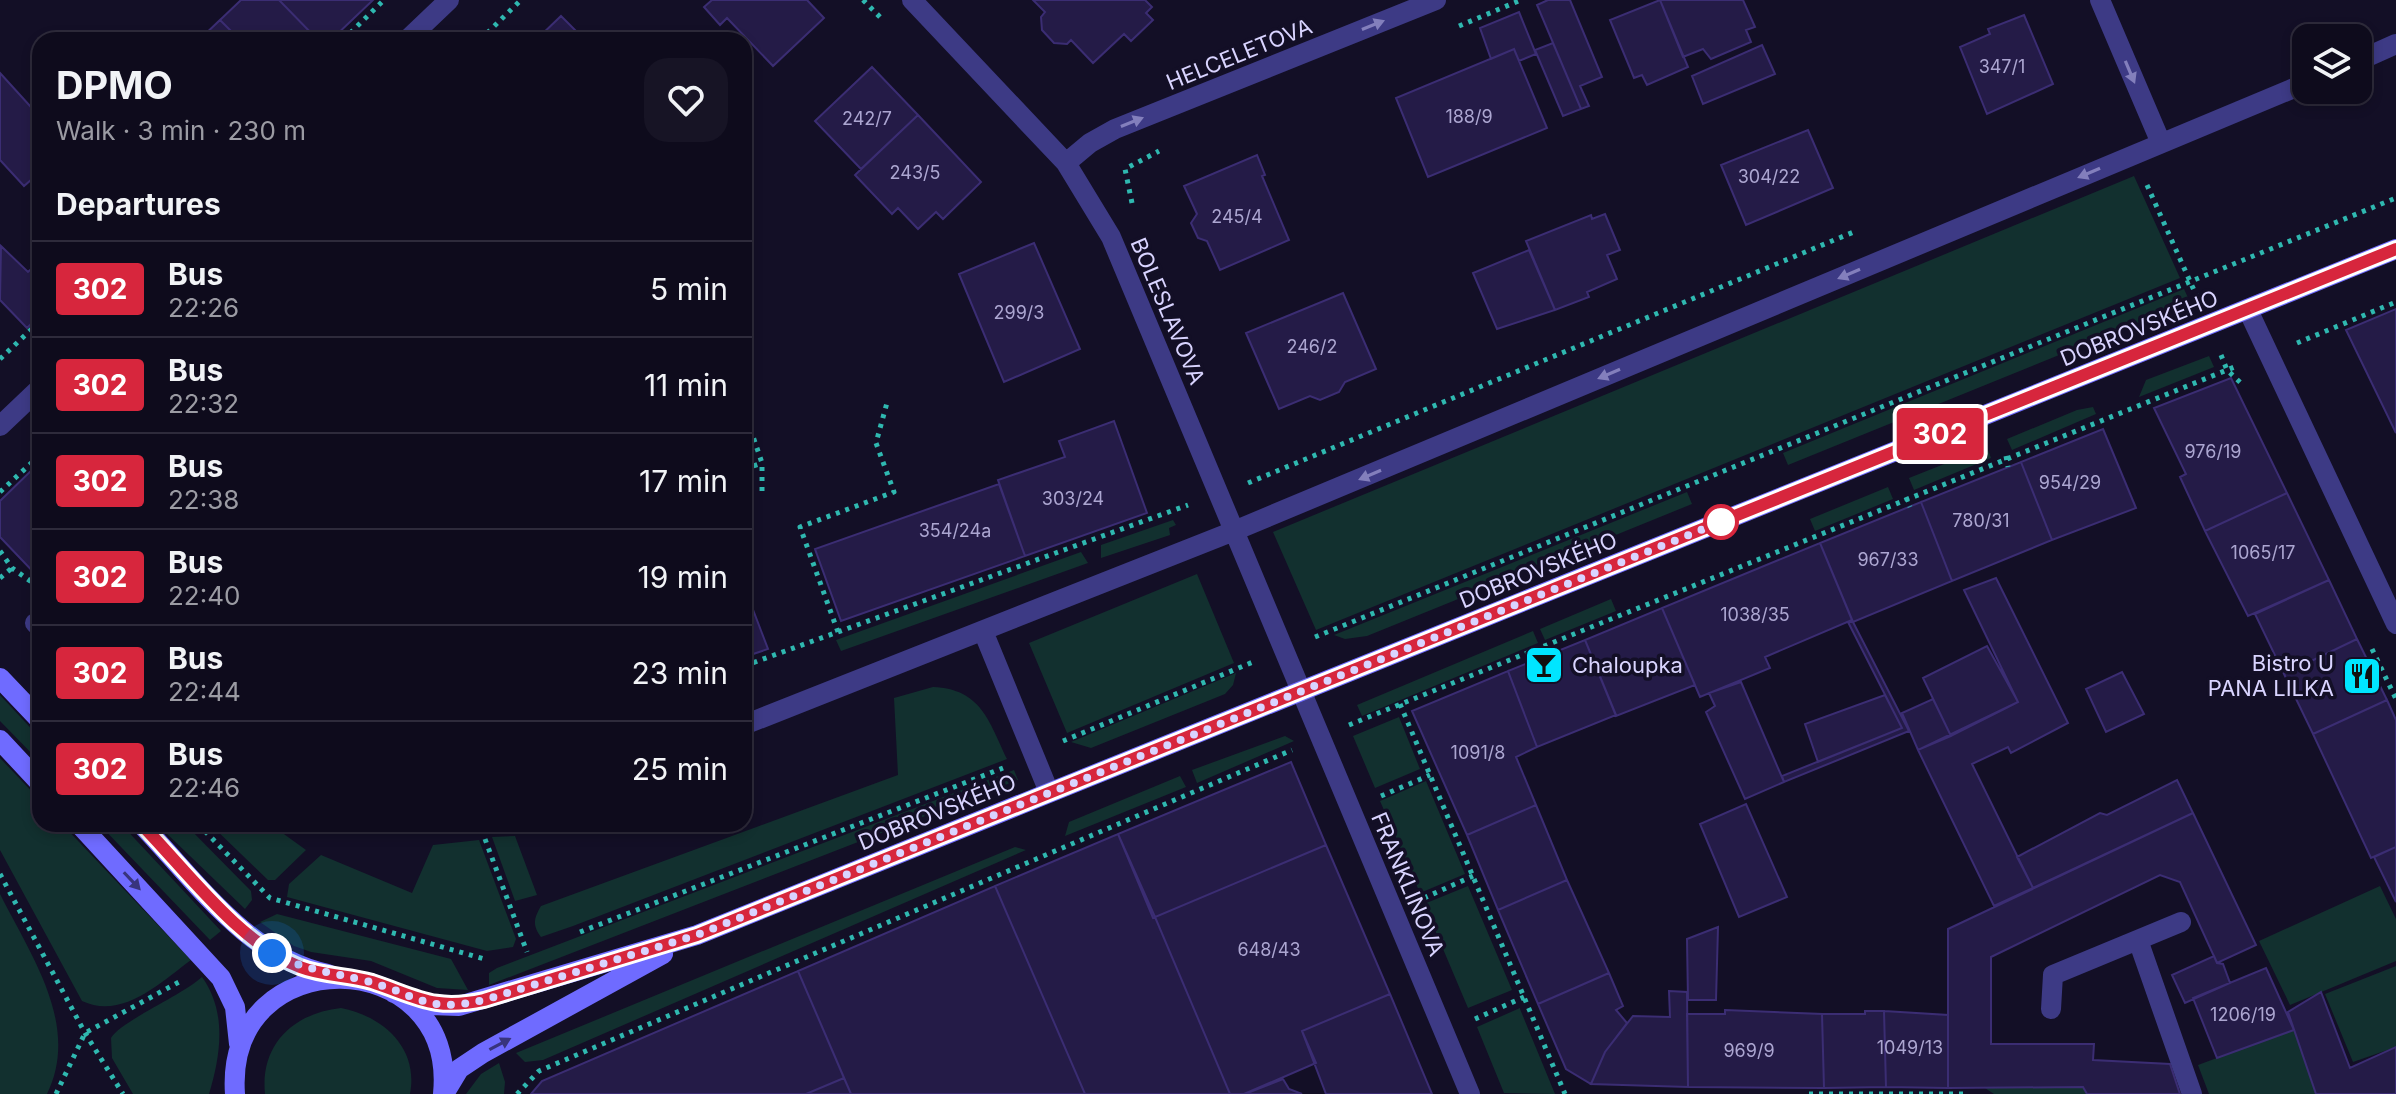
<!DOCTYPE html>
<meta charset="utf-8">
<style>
:root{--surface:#0e0b1c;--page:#171425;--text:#f1f3f6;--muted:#9b9ba3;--line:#2e2b3b}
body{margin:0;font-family:Inter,sans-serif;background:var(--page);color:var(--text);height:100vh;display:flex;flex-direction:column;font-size:30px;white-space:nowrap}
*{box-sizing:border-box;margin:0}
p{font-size:26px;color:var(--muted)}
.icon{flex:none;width:44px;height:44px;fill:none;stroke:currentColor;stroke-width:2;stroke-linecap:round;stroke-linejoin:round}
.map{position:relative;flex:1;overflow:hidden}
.side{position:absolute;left:32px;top:32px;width:720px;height:800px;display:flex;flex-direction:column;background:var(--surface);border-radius:24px;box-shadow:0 4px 12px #0003,0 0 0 2px var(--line)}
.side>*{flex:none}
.badge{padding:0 16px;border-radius:6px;font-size:28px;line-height:52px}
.fabs{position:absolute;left:2292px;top:24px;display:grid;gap:16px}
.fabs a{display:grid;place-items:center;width:80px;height:80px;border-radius:16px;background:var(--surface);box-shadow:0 4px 12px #0003,0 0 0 2px var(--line);font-size:40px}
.you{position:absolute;width:40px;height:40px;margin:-20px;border:6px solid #fff;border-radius:50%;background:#1a73e8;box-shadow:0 0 0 12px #1a73e833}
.map>.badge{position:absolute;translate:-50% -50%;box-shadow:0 0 0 4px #fff}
h2{padding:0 24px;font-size:30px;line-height:72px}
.round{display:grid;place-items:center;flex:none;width:84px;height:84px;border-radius:24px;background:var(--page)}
.summary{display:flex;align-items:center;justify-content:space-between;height:136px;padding:0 24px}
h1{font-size:38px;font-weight:700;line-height:60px}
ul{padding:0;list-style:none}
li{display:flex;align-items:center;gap:24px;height:96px;padding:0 24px;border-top:2px solid var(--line)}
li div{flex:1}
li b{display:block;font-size:30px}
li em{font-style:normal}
li .badge{min-width:88px;font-weight:700;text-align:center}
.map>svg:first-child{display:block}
.green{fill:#12302f}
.building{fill:#241b47;stroke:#3b2d73;stroke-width:2}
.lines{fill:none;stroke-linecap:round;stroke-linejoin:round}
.path{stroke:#2fb8b0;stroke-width:5;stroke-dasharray:4 6;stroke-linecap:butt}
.service{stroke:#3d3a85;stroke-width:20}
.minor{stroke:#3d3a85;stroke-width:20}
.secondary{stroke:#6f6bff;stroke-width:20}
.oneway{fill:#837fbc}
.oneway2{fill:#38347d}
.line-casing{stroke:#fff;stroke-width:18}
.line{stroke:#d7263d;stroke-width:12}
.walk{stroke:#d9d4ff;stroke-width:8;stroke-dasharray:0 14.4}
.stop-dot{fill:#fff;stroke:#d7263d;stroke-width:4}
.labels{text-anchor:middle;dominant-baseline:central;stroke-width:7;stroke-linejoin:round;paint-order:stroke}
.number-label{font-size:18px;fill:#aca6d1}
.street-label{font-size:22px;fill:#d9d4ff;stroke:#130f26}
.poi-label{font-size:22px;fill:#d9d4ff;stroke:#130f26;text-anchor:end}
</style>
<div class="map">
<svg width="2396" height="1094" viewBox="0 0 2396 1094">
<rect width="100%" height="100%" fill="#130f26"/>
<path class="green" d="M2134,176L2180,278L1316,630L1273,532Z
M2184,289L2190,302L1788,465L1783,453Z
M2209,356L2214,367L2139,397L2146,380Z
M2093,407L2096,414L2012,450L2007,439L2077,410Z
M1987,447L1991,458L1914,490L1909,478Z
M1888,487L1893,499L1815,531L1810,519Z
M1687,492L1692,504L1367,636L1345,639L1334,635Z
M1173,520L1176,525L1169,528L1170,535L1101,558V545Z
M1081,552L1088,563L841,651L836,640Z
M1197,574L1234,663L1067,733L1029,643Z
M1611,599L1616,611L1545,640L1540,629Z
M1533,631L1538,643L1362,716L1357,705Z
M1236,673L1233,685L1225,694L1091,748L1071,742Z
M933,687C981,689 989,721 1007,759L573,926L541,937C532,925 534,918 541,906L898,775L894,698Z
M0,695L40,738V762L0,721Z
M1399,717L1420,769L1375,788L1353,736Z
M1285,736L1294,741L1197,783L1192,770Z
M0,758L40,800V824H62L191,960C160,983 122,1020 82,1001L0,850Z
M1014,770L1018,780L489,985V973L497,968Z
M1180,776L1186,787L1065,836L1069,822Z
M1426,781L1465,874L1420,893L1380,801Z
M99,824H121L221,931L210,940Z
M161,824H185L251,891L252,900L245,909L162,829Z
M210,824H270L306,850L275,880H268Z
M515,836L537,895L515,901L492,837Z
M479,840L516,939L513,947L487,951L287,897L289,884L321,855L412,893L433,845Z
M1015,847L1026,850L543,1060L525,1062L516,1053Z
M1468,886L1512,990L1468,1008L1424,904Z
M2380,886L2396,919V961L2290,1005L2259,941Z
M0,894C30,954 81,1025 47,1094H0Z
M277,914L451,959L468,990L437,988L371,961L311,952L294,946L260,922Z
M2396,966V1047L2353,1062L2325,994Z
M202,977C227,1012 221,1054 209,1094H133L112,1058L111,1038C121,1021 181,996 202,977Z
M341,1008C382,1016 419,1047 410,1094H265C260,1044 294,1013 341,1008Z
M1520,1008V1009L1555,1094L1504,1093L1477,1027Z
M2288,1012L2316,1094H2209L2198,1065L2287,1032Z
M499,1063L505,1082L504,1094H466L481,1074Z
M2083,1087L2087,1094H1994L1985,1088Z"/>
<path class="building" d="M241,0H279L318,40H240L220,20Z
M279,0H373L331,40H318Z
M712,0H807L824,18L773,66L727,18L720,25L704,7Z
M1033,0H1145L1152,7L1146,13L1153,20L1131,41L1124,34L1093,63L1071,40L1067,44L1054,43L1042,30L1041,17L1045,12Z
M1548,0H1570L1602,77L1580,86L1589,106L1581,109L1537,5Z
M1660,0L1688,67L1647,85L1642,75L1634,78L1610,20Z
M1660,0H1743L1755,27L1746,30L1751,42L1711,59L1703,49L1683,57Z
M1519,12L1536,54L1519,61L1514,49L1491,59L1480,28Z
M2024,15L2053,84L1987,114L1960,47L1990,34L1988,29Z
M561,16L585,40H536Z
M220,20L240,40H199Z
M1553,43L1581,109L1563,116L1535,50Z
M1762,45L1775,74L1703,104L1692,76Z
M1514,49L1547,128L1428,177L1396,98Z
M872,67L918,115L861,169L815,121Z
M0,73L40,117V172L24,186L0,160Z
M918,115L981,182L943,219L936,212L918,229L898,208L892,214L855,175Z
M1808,130L1833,188L1746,225L1721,165Z
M1257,155L1265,175L1262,176L1289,240L1220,270L1207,241L1198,238L1191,223L1197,214L1184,186Z
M1605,214L1620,250L1607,255L1617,279L1587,292L1589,297L1555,310L1526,241L1591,215L1592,219Z
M1034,243L1080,349L1004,382L959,274Z
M1,246L28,272L40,261V315L27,328L0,300Z
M1529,250L1555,310L1497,329L1473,273Z
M1343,293L1376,369L1345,382L1339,392L1320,400L1310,396L1279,409L1246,333Z
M2396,309V433L2346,330Z
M2231,378L2287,493L2205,531L2180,477L2186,474L2154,408Z
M1114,421L1147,513L1025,556L998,480L1065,457L1059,441Z
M2103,429L2136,508L2052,540L2021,462Z
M40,462V579L0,537V501Z
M2021,462L2052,540L1952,581L1921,502Z
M999,484L1025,556L841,621L815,549Z
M2287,493L2329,580L2248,616L2205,531Z
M1921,502L1952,581L1853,622L1820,543Z
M1820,543L1852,620L1765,657L1770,668L1700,697L1662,608Z
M1996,578L2068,723L2011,753L2008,747L1972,764L2033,888L1994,906L1918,750L2018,702L1964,590Z
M2329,580L2357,639L2284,674L2255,614Z
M744,586L768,649L744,657Z
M1662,608L1695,685L1616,716L1585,640Z
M1848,622H1853L1909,731L1784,782L1782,776L1902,728Z
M2357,639L2387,700L2313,734L2284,674Z
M1585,640L1616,715L1537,747L1508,671Z
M1987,646L2018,702L1951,736L1923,678Z
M1508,671L1537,747L1516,757L1536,805L1467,835L1412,711Z
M2122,672L2144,714L2106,732L2086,689Z
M1741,682L1784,782L1745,799L1706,712L1715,706L1709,693Z
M1885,695L1902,728L1818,762L1805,724Z
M1933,699L1951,736L1918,750L1902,713Z
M2387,700L2396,720V847L2371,858L2313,734Z
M1291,762L1326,845L1153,918L1118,834Z
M2177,780L2193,813L2033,888L2017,857L2100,813L2107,815Z
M1746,804L1787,897L1739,917L1700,824Z
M1536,805L1567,880L1498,910L1467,835Z
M2193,813L2256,945L2217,963L2180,882L2160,875L1991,957V1044H2094L2093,1060L2170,1064L2180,1094H2087L2083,1087L1948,1088V929Z
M1118,834L1155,917L1230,1094H1085L995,886Z
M1326,845L1390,994L1302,1031L1316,1063L1244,1094H1230L1155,917Z
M2396,847V902L2374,857Z
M1567,880L1609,973L1538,1004L1498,910Z
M995,886L1085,1094H851L798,971Z
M1718,927L1716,1000H1688L1687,939Z
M2214,956L2217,963L2223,964L2230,983L2185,1003L2172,975Z
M2266,968L2294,1030L2217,1058L2193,998Z
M798,971L844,1078L806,1094H531L542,1081Z
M1609,973L1623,1006L1616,1010L1627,1023L1605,1052L1591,1084L1566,1069L1538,1004Z
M1669,991L1687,992L1688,1087L1591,1084L1605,1052L1633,1016L1670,1017Z
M2321,992L2350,1068L2396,1047V1094H2316L2288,1012Z
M1390,994L1432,1094H1326L1302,1031Z
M1725,1010L1822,1014L1824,1088L1688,1087L1687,1014H1725Z
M1865,1011H1884L1886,1087L1824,1088L1822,1014H1865Z
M1884,1011L1948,1015V1088L1886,1087Z
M844,1078L851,1094H806Z
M1283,1079L1289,1089L1302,1094H1245Z"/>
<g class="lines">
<path class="path" d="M863,0L883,20
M1459,26L1521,0
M343,40L384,0
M480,40L521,0
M2147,185L2197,297
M1132,203L1125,169L1159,151
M2297,343L2396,302
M2221,355L2227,370L2243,385
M0,359L40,321
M744,410L762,463V497
M2006,456L2008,467
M744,469L762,463
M1248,483L1856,231
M0,492L40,455
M1906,497L1910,507
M0,551L12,568L40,588
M0,578L12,568
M838,632L800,527L894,492L876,443L888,399
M1315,637L2396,198
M2372,649L2396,699
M744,666L1188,505
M1400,704L1565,1094
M1349,725L2237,366
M1063,741L1253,662
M1381,796L1430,775
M198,824L270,898L488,960
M485,839L527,952
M0,874L85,1033L123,1094
M1424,898L1473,876
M580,932L1003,768
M1475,1019L1524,997
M56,1094L85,1033L179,982
M517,1094L539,1071L1292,750
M1809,1094H1968"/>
<path class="service" d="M2138,940L2192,1094
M2051,1009L2053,975L2181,922"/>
<path class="minor" d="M912,0L1066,163L1111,237L1470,1094
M2100,0L2161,143
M407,40L449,0
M2358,61L2396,44
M1066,163L1090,143L1115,129L1436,0
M2248,310L2396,624
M0,426L40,388
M35,623L40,628
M983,631L1049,792
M744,725L1234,531L2306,83"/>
<path class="secondary" d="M0,678L40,720
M0,740L40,783
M79,824L221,978L235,1007L239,1044
M141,824C195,880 248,958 328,974
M394,993L431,1005L459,1006L697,935L2396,249
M235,1094C224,938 458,943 443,1094
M444,1094L459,1069L483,1053L663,954"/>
</g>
<defs><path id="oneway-solid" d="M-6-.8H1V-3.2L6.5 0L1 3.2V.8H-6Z" transform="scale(2)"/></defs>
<g class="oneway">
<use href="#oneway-solid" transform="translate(1373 25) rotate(-22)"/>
<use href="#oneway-solid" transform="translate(2130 72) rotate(67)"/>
<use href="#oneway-solid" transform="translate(1132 122) rotate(-22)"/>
<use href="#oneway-solid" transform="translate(2089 173) rotate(157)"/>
<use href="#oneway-solid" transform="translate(1849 274) rotate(157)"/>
<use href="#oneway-solid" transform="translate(1609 374) rotate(157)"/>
<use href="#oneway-solid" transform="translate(1370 475) rotate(157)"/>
</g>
<g class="oneway2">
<use href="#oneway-solid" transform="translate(132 881) rotate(47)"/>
<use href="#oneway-solid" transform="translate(500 1044) rotate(-28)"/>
</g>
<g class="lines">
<defs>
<path id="line" d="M141,824C186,870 239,943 300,967C323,976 348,975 372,982C417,997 434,1011 484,1000L697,935L2396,249"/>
</defs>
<use href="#line" class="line-casing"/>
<use href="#line" class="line"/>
<path class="walk" d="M272,953C303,970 332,972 366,981C418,994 424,1014 484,1000L697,935L1721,522"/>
</g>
<defs>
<symbol id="bar-square" viewBox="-11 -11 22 22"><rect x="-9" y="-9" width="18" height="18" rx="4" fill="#00e5ff" stroke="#130f26"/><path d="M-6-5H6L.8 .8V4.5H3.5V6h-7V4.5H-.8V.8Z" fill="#111"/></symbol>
<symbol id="restaurant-square" viewBox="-11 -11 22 22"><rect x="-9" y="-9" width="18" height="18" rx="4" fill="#00e5ff" stroke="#130f26"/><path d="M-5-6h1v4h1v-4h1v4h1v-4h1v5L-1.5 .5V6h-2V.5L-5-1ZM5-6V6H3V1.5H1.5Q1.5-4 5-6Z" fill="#111"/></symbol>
</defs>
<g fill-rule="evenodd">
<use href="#bar-square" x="1522" y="643" width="44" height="44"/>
<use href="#restaurant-square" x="2340" y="654" width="44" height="44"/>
</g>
<circle class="stop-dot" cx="1721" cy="522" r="16"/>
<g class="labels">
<g class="number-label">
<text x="2002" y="66">347/1</text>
<text x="1469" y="116">188/9</text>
<text x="867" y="118">242/7</text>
<text x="915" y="172">243/5</text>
<text x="1769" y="176">304/22</text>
<text x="1237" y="216">245/4</text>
<text x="1019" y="312">299/3</text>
<text x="1312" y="346">246/2</text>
<text x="2213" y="451">976/19</text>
<text x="2070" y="482">954/29</text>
<text x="1073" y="498">303/24</text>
<text x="1981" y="520">780/31</text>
<text x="955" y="530">354/24a</text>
<text x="2263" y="552">1065/17</text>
<text x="1888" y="559">967/33</text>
<text x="1755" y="614">1038/35</text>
<text x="1478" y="752">1091/8</text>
<text x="1269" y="949">648/43</text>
<text x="2243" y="1014">1206/19</text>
<text x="1910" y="1047">1049/13</text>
<text x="1749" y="1050">969/9</text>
</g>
<g class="street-label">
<text transform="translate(1239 54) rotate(-22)">HELCELETOVA</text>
<text transform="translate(1168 311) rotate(67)">BOLESLAVOVA</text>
<text transform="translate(2139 328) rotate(-22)">DOBROVSKÉHO</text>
<text transform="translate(1538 570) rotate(-22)">DOBROVSKÉHO</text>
<text transform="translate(937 812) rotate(-22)">DOBROVSKÉHO</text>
<text transform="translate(1408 884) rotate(67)">FRANKLINOVA</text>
</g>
<g class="poi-label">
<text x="2334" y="663">Bistro U<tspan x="2334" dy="25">PANA LILKA</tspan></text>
<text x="1572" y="665" text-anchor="start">Chaloupka</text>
</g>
</g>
</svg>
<div class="fabs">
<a><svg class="icon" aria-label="layers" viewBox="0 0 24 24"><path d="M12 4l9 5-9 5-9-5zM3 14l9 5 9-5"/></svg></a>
</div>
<div class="you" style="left:272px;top:953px"></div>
<b class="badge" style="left:1940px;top:434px;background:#d7263d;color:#fff">302</b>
<section class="side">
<div class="summary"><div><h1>DPMO</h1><p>Walk · 3 min · 230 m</p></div><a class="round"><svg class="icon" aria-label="heart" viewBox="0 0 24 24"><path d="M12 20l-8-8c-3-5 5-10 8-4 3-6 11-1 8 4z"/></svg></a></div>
<h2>Departures</h2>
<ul>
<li><span class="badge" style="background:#d7263d;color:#fff">302</span><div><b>Bus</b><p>22:26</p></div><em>5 min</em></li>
<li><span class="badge" style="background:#d7263d;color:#fff">302</span><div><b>Bus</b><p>22:32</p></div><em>11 min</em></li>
<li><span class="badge" style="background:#d7263d;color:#fff">302</span><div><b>Bus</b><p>22:38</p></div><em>17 min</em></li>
<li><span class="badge" style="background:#d7263d;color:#fff">302</span><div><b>Bus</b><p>22:40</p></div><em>19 min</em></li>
<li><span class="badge" style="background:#d7263d;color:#fff">302</span><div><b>Bus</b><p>22:44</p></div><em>23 min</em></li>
<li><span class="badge" style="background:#d7263d;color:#fff">302</span><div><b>Bus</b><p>22:46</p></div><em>25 min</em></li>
</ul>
</section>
</div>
